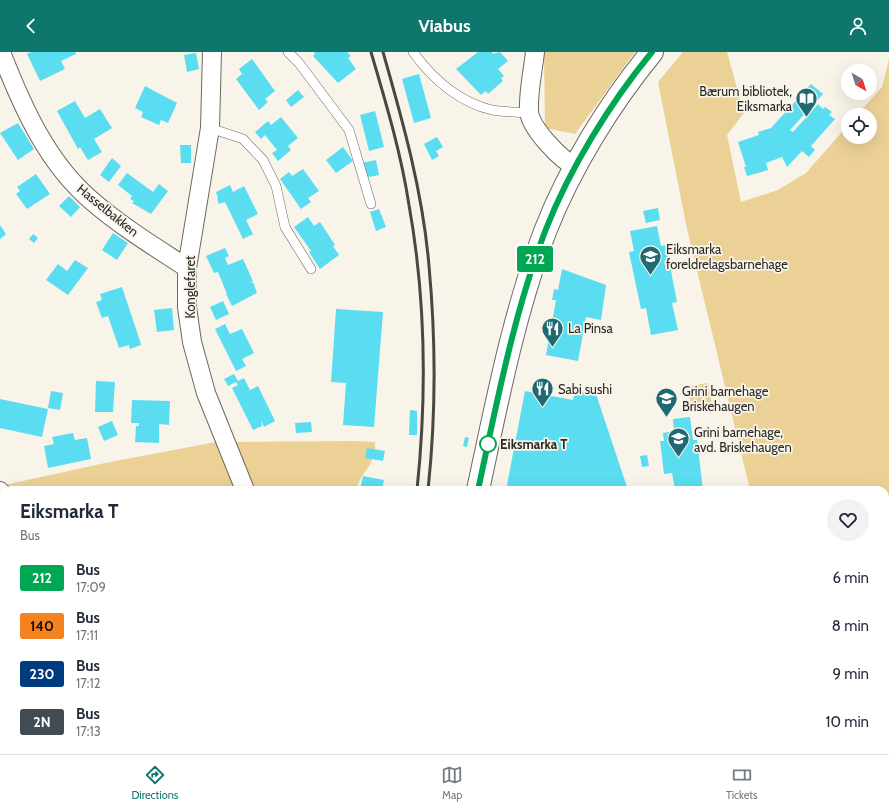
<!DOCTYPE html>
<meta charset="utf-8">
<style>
:root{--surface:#fff;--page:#f2f2f3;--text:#1f2937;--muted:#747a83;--line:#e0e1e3;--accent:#0f766e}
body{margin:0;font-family:Cabin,sans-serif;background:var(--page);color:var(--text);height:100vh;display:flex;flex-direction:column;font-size:15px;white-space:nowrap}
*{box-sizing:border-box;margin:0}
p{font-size:13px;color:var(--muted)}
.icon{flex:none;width:22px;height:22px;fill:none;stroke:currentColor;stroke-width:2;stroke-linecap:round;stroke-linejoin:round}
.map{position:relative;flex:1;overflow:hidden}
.drawer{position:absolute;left:0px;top:434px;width:889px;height:268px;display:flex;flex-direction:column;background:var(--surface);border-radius:12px 12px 0 0;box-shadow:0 4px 16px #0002}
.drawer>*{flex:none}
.badge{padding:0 8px;border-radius:3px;font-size:14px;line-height:26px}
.needle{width:26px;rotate:141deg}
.controls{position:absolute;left:841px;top:12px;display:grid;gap:8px}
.controls a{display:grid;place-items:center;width:36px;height:36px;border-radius:50%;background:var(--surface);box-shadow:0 4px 16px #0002;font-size:20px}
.map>.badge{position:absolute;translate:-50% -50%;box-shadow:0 0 0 2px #fff}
.round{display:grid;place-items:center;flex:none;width:42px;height:42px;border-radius:21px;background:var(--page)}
.summary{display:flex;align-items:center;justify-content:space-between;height:68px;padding:0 20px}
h1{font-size:19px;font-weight:700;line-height:30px}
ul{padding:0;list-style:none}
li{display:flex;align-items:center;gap:12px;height:48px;padding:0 20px}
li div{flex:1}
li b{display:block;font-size:15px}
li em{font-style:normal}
li .badge{min-width:44px;font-weight:700;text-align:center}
header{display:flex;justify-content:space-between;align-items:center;height:52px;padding:0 20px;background:var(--accent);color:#fff;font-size:18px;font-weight:700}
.tabs{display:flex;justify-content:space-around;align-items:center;height:56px;border-top:1px solid var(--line);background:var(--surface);font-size:11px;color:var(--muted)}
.tabs a{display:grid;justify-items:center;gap:2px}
.tabs .on{color:var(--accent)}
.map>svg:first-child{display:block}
.green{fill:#ecd196}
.building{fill:#5addf0}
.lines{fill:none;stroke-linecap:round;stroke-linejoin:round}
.service-casing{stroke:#6d685f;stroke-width:10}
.minor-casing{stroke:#6d685f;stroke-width:20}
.tertiary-casing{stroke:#6d685f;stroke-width:24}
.service{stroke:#fff;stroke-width:9}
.minor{stroke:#fff;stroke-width:18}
.tertiary{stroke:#fff;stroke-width:22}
.rail{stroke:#4a4742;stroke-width:3}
.line-casing{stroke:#fff;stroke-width:9}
.line{stroke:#00a651;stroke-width:6}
.stop-dot{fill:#fff;stroke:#00a651;stroke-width:2}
.labels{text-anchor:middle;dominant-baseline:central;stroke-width:3.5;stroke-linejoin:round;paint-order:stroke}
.poi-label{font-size:13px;fill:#2b2925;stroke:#f9f4e9;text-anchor:start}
.street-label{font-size:13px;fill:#2b2925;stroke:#f9f4e9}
.stop-label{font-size:13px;font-weight:bold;fill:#2b2925;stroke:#f9f4e9;text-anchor:start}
</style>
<header><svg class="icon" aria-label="back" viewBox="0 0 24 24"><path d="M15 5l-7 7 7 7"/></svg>Viabus<svg class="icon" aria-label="person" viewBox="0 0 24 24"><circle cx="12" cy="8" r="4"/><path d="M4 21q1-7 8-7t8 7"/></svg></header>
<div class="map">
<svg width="889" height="702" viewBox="0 0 889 702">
<rect width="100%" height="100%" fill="#f9f4e9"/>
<path class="green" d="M544,0H635L575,82L545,76Z
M683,0H727L744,61L727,83L741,150L778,138L806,121L848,73V85H870V63H857L882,35L889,7V506L885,513V438H750L687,177L658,30Z
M708,331L712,352L696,356L688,344L686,335Z
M354,389L375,390C377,413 361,419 356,438H255L232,390Z
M216,390L237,438H4V503L0,504V434L105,411Z
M32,698H112L109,702H33Z
M473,698H553L552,702H490Z"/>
<path class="building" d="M31,0H75L76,2L61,9L65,17L40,29L27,2Z
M314,0H347L351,4L348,6L356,17L338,31L313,4L315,2Z
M478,0H492L493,2L500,0L508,9L498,17L504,24L501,26L503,29L488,42L486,39L481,43L456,17Z
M196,1L199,17L187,20L184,3Z
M252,7L275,39L265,47L268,50L259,58L236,27L242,22L239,17Z
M419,22L431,66L414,71L402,27Z
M811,32L823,42L790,78L793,80L818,52L823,57L825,55L832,60L829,63L835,67L811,94L815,98L809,105L802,99L787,115L782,105L766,111L768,118L747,124L744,115H746L738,90L759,83L758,80L771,76Z
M145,34L177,51L168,71L161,68L159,73L141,65L143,60L135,56Z
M298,38L304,45L291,55L286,48Z
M75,49L85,66L100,57L112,76L94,87L102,100L88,108L80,95L78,97L57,59Z
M375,59L384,95L369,99L360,63Z
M281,65L298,86L288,94L291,98L278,109L272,101L277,98L265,83L261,87L255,80L268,69L271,73Z
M18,71L34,97L18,108L0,81Z
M437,85L443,95L436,99L439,104L432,108L424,92Z
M180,93H191V111H181Z
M343,95L353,109L336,121L326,108Z
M112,106L121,114L109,130L100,123Z
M376,108L379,123L364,126L361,111Z
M303,117L319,139L308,146L311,150L301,157L280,127L289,120L292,124Z
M127,121L153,140L159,132L168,139L151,162L132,151L134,149L130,147L132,144L118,133Z
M36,122L50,142L27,157L16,142L20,139L17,135Z
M230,133L233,140L244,134L258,162L246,168L253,182L243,187L225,150L219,152L217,147L218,146L216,140Z
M69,144L80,155L71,165L59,154Z
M658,156L660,168L646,171L643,159Z
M379,157L386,175L376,179L370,160Z
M308,165L314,174L320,170L335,193L333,194L339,203L320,217L309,200L311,199L294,175Z
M0,173L6,182L0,187Z
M657,174L661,194L666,193L677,250L672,251L678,278L651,283L646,256L641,257L629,200L634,199L630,179Z
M113,181L128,191L117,208L102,198Z
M33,182L38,186L34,191L29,187Z
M225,196L229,204L225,206L228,213L243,207L253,229L249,231L253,230L257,241L232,254L226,242H227L218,220L214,221L206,204Z
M75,208L88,216L68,243L46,228L58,212L67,219Z
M562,217L606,233L601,268L586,265L578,309L546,303L556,248H552L554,237L558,238Z
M122,235L140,289L141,293L130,297L129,293L119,296L108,264L102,266L96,250L102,248L100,242Z
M223,249L229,262L216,268L210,255Z
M172,256L174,278L157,280L154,258Z
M336,257L383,260L374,375L343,373L346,331L331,330Z
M225,272L230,282L242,277L254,301L242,307L246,314L236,319L215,277Z
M234,322L238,329L244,326L250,338L258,334L275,369L264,375L261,368L262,374L253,378L232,336L238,333L236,330L228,334L224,327Z
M96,329L115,330L113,360H95Z
M51,339L63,341L60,358L48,356Z
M525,339L573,348L575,340L595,339L628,438H506Z
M0,347L48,357L42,385L0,376Z
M132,348L170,349L169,373L159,372V391L135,390L136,374H139V371H131Z
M410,358L417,359V383H409Z
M690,365L693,388H697L703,438H675L672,421L664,422L660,389H664L663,381L674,379L673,367Z
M112,369L118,383L104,389L98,375Z
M311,370L312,380L296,381L295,371Z
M73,381L75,388L87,386L91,407L48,416L44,394L54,392L52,385Z
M465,385L469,386L467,395L463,394Z
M367,396L385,399L383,409L365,406Z
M647,403L649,414L642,415L640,404Z
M363,424L384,428L382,438H360Z
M0,604L4,605V637L0,636Z
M115,698H129L136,701L137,698H169L167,702H114Z
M216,698H266L265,702H224Z
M688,698H744L747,702H691Z
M800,698H842L840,700L842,702H795Z"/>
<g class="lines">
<defs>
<path id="service" d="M288,0L299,11L349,78L371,152
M413,0C432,26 459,50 492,58C503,60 517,60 529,61
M210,76L243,87L263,108L276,134L285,175L311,217
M0,649L4,648
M393,702L394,698
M659,702L665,698"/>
<path id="minor" d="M1,0C22,54 47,111 92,149C122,175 155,195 187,216
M212,0L210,76L187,216V255L192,290L206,341L245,438
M535,0C533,19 528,40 529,59C530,76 561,108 576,115
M0,439L4,445
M0,528L4,526
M293,702L295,698"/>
<path id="tertiary" d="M478,438C497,350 514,260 546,177C570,116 610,51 652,0
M421,702L422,698"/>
</defs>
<use href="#service" class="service-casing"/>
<use href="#minor" class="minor-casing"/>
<use href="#tertiary" class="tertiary-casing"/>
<use href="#service" class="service"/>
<use href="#minor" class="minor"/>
<use href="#tertiary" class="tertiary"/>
<path class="rail" d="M371,0C386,51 401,101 409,153C426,248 427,342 417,438
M383,0C403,70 423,141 429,214C436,289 436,363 428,438
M354,702L355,698
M364,702L365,698"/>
</g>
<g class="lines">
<defs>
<path id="line" d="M478,438C497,350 514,260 546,177C570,116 610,51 652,0"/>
</defs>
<use href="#line" class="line-casing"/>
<use href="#line" class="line"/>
</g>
<defs>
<symbol id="library-pin" viewBox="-11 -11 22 30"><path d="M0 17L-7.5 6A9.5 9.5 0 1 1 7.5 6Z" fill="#1f6973" stroke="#f9f4e9"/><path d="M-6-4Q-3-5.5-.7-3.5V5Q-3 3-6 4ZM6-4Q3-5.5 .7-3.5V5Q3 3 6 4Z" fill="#fff"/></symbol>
<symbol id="school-pin" viewBox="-11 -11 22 30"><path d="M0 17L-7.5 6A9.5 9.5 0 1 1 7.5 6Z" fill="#1f6973" stroke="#f9f4e9"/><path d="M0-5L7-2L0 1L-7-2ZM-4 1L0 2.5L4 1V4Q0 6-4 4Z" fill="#fff"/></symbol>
<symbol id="restaurant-pin" viewBox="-11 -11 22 30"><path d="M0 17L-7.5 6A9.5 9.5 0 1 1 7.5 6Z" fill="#1f6973" stroke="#f9f4e9"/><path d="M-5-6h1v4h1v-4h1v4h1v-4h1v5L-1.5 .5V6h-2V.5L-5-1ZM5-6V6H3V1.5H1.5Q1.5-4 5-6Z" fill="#fff"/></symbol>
</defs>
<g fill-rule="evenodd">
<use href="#library-pin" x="794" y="34" width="25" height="34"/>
<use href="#school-pin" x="638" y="192" width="25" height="34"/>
<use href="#restaurant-pin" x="540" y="264" width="25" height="34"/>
<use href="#restaurant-pin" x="530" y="324" width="25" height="34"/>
<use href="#school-pin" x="654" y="334" width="25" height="34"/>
<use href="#school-pin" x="666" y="374" width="25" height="34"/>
</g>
<circle class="stop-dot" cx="488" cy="392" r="8"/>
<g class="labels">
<g class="poi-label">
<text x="792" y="39" text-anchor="end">Bærum bibliotek,<tspan x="792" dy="15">Eiksmarka</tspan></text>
<text x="666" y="197">Eiksmarka<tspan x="666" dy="15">foreldrelagsbarnehage</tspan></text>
<text x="568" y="276">La Pinsa</text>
<text x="558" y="337">Sabi sushi</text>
<text x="682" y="339">Grini barnehage<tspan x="682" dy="15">Briskehaugen</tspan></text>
<text x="694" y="380">Grini barnehage,<tspan x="694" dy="15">avd. Briskehaugen</tspan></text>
</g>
<g class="street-label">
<text transform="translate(108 158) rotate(39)">Hasselbakken</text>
<text transform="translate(190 235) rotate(-90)">Konglefaret</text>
</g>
<g class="stop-label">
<text x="500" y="392">Eiksmarka T</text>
</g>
</g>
</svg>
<div class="controls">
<a><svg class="needle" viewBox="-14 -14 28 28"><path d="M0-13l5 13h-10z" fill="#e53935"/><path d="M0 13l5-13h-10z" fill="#747a83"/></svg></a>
<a><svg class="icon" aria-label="locate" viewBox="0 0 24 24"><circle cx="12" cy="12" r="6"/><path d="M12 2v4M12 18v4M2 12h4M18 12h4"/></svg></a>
</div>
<b class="badge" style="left:535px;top:207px;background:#00a651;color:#fff">212</b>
<section class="drawer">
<div class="summary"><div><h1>Eiksmarka T</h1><p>Bus</p></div><a class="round"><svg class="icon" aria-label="heart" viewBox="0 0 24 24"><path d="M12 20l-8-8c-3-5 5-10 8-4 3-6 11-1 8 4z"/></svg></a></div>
<ul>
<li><span class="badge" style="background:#00a651;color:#fff">212</span><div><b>Bus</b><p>17:09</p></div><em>6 min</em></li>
<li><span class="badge" style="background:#f58220;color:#111">140</span><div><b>Bus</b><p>17:11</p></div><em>8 min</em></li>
<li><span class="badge" style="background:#003b80;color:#fff">230</span><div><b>Bus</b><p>17:12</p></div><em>9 min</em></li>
<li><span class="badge" style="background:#424a52;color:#fff">2N</span><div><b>Bus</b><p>17:13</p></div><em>10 min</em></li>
</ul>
</section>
</div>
<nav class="tabs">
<a class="on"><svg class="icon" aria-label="directions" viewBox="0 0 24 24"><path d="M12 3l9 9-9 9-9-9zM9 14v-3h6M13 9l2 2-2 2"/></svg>Directions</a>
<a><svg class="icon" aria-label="map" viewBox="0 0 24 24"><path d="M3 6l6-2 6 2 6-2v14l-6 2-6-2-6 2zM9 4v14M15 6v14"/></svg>Map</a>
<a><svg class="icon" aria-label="tickets" viewBox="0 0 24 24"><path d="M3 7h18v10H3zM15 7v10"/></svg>Tickets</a>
</nav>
